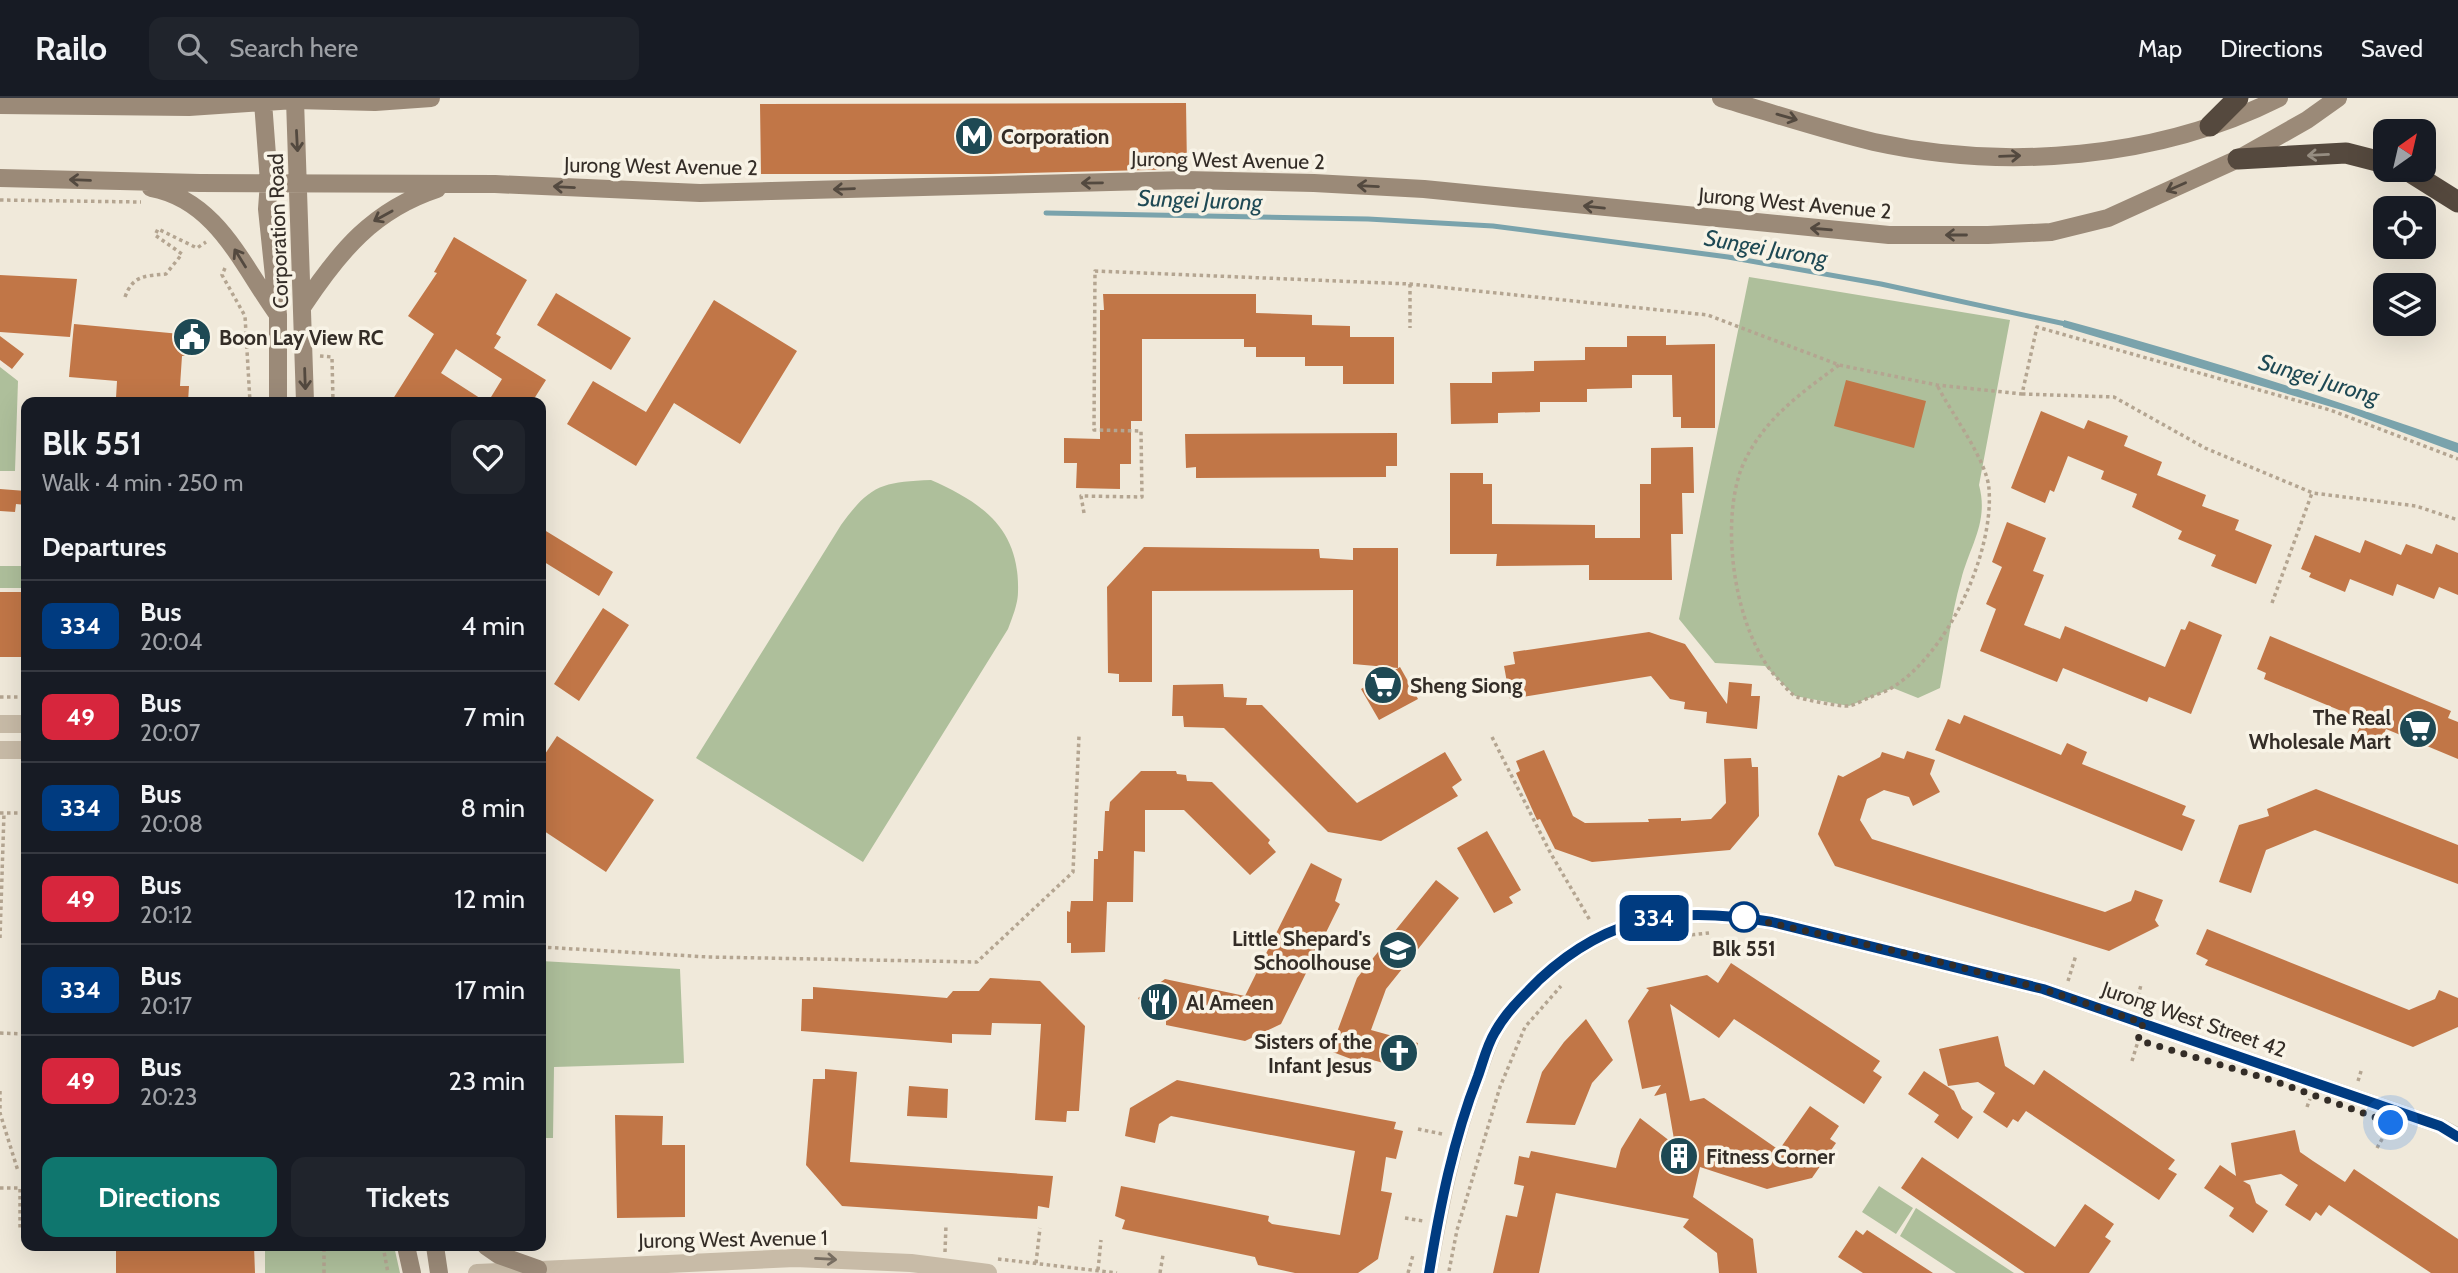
<!DOCTYPE html>
<meta charset="utf-8">
<style>
:root{--surface:#171b24;--page:#20242c;--text:#f1f3f6;--muted:#9ea1a6;--line:#363941;--accent:#0f766e}
body{margin:0;font-family:Cabin,sans-serif;background:var(--page);color:var(--text);height:100vh;display:flex;flex-direction:column;font-size:26px;white-space:nowrap}
*{box-sizing:border-box;margin:0}
p{font-size:23px;color:var(--muted)}
.icon{flex:none;width:38px;height:38px;fill:none;stroke:currentColor;stroke-width:2;stroke-linecap:round;stroke-linejoin:round}
.map{position:relative;flex:1;overflow:hidden}
.details{position:absolute;left:21px;top:299px;width:525px;height:854px;display:flex;flex-direction:column;background:var(--surface);border-radius:14px;box-shadow:0 7px 28px #0002}
.details>*{flex:none}
.badge{padding:0 14px;border-radius:10px;font-size:24px;line-height:46px}
.needle{width:46px;rotate:34deg}
.buttons{position:absolute;left:2373px;top:21px;display:grid;gap:14px}
.buttons a{display:grid;place-items:center;width:63px;height:63px;border-radius:14px;background:var(--surface);box-shadow:0 7px 28px #0002;font-size:35px}
.you{position:absolute;width:35px;height:35px;margin:-18px;border:5px solid #fff;border-radius:50%;background:#1a73e8;box-shadow:0 0 0 10px #1a73e833}
.map>.badge{position:absolute;translate:-50% -50%;box-shadow:0 0 0 4px #fff}
h2{padding:0 21px;font-size:26px;line-height:63px}
.round{display:grid;place-items:center;flex:none;width:74px;height:74px;border-radius:14px;background:var(--page)}
.head{display:flex;align-items:center;justify-content:space-between;height:119px;padding:0 21px}
h1{font-size:33px;font-weight:700;line-height:52px}
.button{display:flex;gap:14px;margin-top:auto;padding:14px 21px}
.button a{flex:1;height:80px;border-radius:14px;background:var(--accent);color:#fff;font-size:28px;font-weight:700;line-height:80px;text-align:center}
.button a+a{background:var(--page);color:var(--text)}
ul{padding:0;list-style:none}
li{display:flex;align-items:center;gap:21px;height:91px;padding:0 21px;border-top:2px solid var(--line)}
li div{flex:1}
li b{display:block;font-size:26px}
li em{font-style:normal}
li .badge{min-width:77px;font-weight:700;text-align:center}
header{display:flex;align-items:center;gap:42px;box-sizing:border-box;height:98px;padding:0 35px;background:var(--surface);border-bottom:2px solid var(--line)}
header strong{font-size:33px}
nav{display:flex;gap:38px;margin-inline-start:auto;font-size:24px}
.search{width:490px;height:63px;background:var(--page);display:flex;align-items:center;gap:18px;box-sizing:border-box;padding:0 24px;border-radius:14px;color:var(--muted);font-size:26px}
.map>svg:first-child{display:block}
.green{fill:#aebf9b}
.water{fill:#7aa3ac}
.lines{fill:none;stroke-linecap:round;stroke-linejoin:round}
.stream{stroke:#7aa3ac;stroke-width:5}
.building{fill:#c17647}
.path{stroke:#b4a591;stroke-width:3.5;stroke-dasharray:3.5 3.5;stroke-linecap:butt}
.minor{stroke:#c8bba7;stroke-width:16}
.tertiary{stroke:#c8bba7;stroke-width:18}
.secondary{stroke:#9b8a78;stroke-width:18}
.motorway{stroke:#55493e;stroke-width:21}
.oneway{stroke:#53493f}
.oneway2{stroke:#968d81}
.oneway3{stroke:#776d61}
.line-casing{stroke:#fff;stroke-width:16}
.line{stroke:#003b80;stroke-width:10}
.walk{stroke:#342d27;stroke-width:7;stroke-dasharray:0 12.6}
.stop-dot{fill:#fff;stroke:#003b80;stroke-width:3.5}
.labels{text-anchor:middle;dominant-baseline:central;stroke-width:7;stroke-linejoin:round;paint-order:stroke}
.poi-label{font-size:21px;font-weight:bold;fill:#342d27;stroke:#f8f3e6;text-anchor:start}
.street-label{font-size:21px;fill:#342d27;stroke:#f8f3e6}
.stop-label{font-size:21px;font-weight:bold;fill:#342d27;stroke:#f8f3e6}
.water-label{font-size:23px;font-style:italic;fill:#1e4954;stroke:#f8f3e6}
</style>
<header>
<strong>Railo</strong>
<div class="search"><svg class="icon" aria-label="search" viewBox="0 0 24 24"><circle cx="10" cy="10" r="6"/><path d="M15 15l6 6"/></svg>Search here</div>
<nav><a>Map</a><a>Directions</a><a>Saved</a></nav>
</header>
<div class="map">
<svg width="2458" height="1175" viewBox="0 0 2458 1175">
<rect width="100%" height="100%" fill="#f0e9da"/>
<path class="green" d="M1749,179L2010,222L1979,387C1989,424 1970,447 1961,482C1951,517 1947,554 1940,590L1918,600L1893,590L1849,608L1795,598L1765,568L1715,565L1679,521Z
M0,269L18,283L15,373H0Z
M931,382C983,405 1020,431 1018,494C1018,506 1012,520 1008,531L863,764L696,660L841,427C870,387 882,384 931,382Z
M0,468H26V490H0Z
M541,863L680,871L684,965L554,969L553,1040H541Z
M1879,1088L1913,1110L1896,1136L1862,1114Z
M1916,1110L2014,1175H1956L1900,1138Z
M265,1148H394L400,1175H265Z"/>
<path class="water" d="M2064,222C2197,258 2328,299 2458,345V355L2345,313L2063,229Z"/>
<g class="lines">
<path class="stream" d="M1046,115L1368,121L1493,128L1728,159L1881,186L2070,227"/>
</g>
<path class="building" d="M1186,5L1187,71L990,76H761L760,6Z
M454,139L527,182L496,236L501,239L494,250L546,282L532,304H488L502,281L456,251L441,275L486,304H391L434,236L408,218L437,175L434,174Z
M0,177L77,181L70,239L0,234Z
M556,195L631,240L611,272L537,227Z
M1103,196H1256V215L1312,217V227L1350,228V239H1394V286H1343V268H1305V259H1256V249H1244V241H1142V323H1131V366H1120V391L1076,390L1077,365H1064V340L1100,341V212H1104Z
M714,202L797,253L740,346L674,305L636,368L567,326L593,283L646,314Z
M74,226L191,237L190,258H182L180,288H189L188,304L116,300L117,283L69,279Z
M0,238L24,256L12,271L0,262Z
M1627,238H1666V247L1715,246V330H1681V319H1673L1672,277H1632V290L1587,291V304H1540V314L1498,315V325L1451,326L1450,285H1492V274L1534,273V263L1585,262V249H1627Z
M1846,282L1926,303L1914,350L1834,328Z
M2041,313L2084,331L2088,322L2128,338L2124,348L2162,364L2157,377L2206,397L2202,408L2239,422L2235,432L2272,447L2256,486L2211,468L2216,457L2178,441L2182,433L2132,409L2137,396L2101,381L2104,373L2068,358L2054,394L2050,392L2045,405L2011,390Z
M1397,335V368H1386V379L1196,380V369L1186,370L1185,336Z
M1693,349L1694,395H1682L1683,436H1671L1672,482H1589V467L1496,468L1497,456H1450V375H1483V386H1492V426L1595,427V440H1640V386H1651V350Z
M0,391L26,393V407L16,406L15,414L0,413Z
M2007,424L2046,440L2033,473L2044,477L2024,527L2060,541L2065,528L2165,569L2181,531L2185,532L2189,523L2222,537L2191,616L2149,599L2147,604L2063,570L2057,584L1980,553L1996,511L1986,506L2002,469L1992,464Z
M541,430L613,474L599,498L541,462Z
M2315,437L2360,455L2365,442L2401,457L2406,446L2432,456L2436,446L2458,455V497L2439,489L2434,501L2397,486L2393,498L2350,481L2345,494L2309,479L2311,475L2301,471Z
M1144,449L1319,451L1320,460L1353,462V450H1398V570L1353,566V492L1152,493V584H1119V576L1108,575L1107,489Z
M0,494H26V559H0Z
M603,510L629,527L579,603L554,586Z
M1649,534L1685,546L1727,606L1729,584L1752,586L1751,598H1760L1757,631L1706,625L1707,614L1684,611L1685,604L1670,601L1651,578L1510,601L1504,568L1515,566L1513,554Z
M2270,538L2451,613L2448,620L2458,624V661L2386,631L2380,644L2357,635L2363,622L2264,581L2266,575L2257,571Z
M1400,569L1418,601L1379,622L1361,591Z
M1223,586L1224,599L1247,600L1246,607H1262L1357,705L1445,654L1462,682L1452,689L1458,698L1381,743L1328,734L1224,630L1184,629L1183,618H1172L1173,587Z
M1964,617L2061,657L2067,645L2087,654L2082,666L2186,708L2182,717L2195,722L2182,753L1935,652L1948,621L1960,626Z
M557,638L654,702L606,774L541,731V662Z
M1544,652L1573,718L1585,725L1649,724L1648,721L1681,720V723L1711,721L1726,705L1724,661L1751,660L1752,669H1758L1759,718L1730,752L1592,764L1555,751L1540,721L1537,722L1516,675L1520,673L1516,663Z
M1907,653L1935,662L1930,676L1940,694L1913,708L1909,699L1884,692L1867,701L1860,722L1872,741L2105,814L2131,803L2135,792L2163,802L2155,822L2159,828L2109,853L1835,768L1818,736L1838,677L1843,679L1880,659L1882,654L1904,661Z
M1141,673H1176L1177,676L1186,677L1187,683L1212,684L1270,742L1268,745L1276,754L1250,777L1184,712H1145V754L1134,753L1133,804H1107L1105,854L1071,855V845H1067V813L1070,814L1071,803H1093L1094,761H1098V753H1103L1105,713H1109L1110,704Z
M2316,691L2458,747V786L2315,732L2266,752L2251,795L2219,784L2239,727L2269,718L2267,711Z
M1487,733L1521,792L1509,799L1513,805L1494,815L1457,750Z
M1311,765L1342,781L1335,803L1340,806L1281,926L1245,943L1166,927V922L1149,919L1138,900L1165,881L1245,898Z
M1436,782L1459,800L1386,891L1371,932L1418,945L1410,972L1361,959L1359,964L1330,953L1357,880Z
M2207,831L2409,912L2435,901L2439,892L2458,900V929L2413,949L2205,867L2208,862L2196,856Z
M1731,865L1880,963L1873,973L1882,979L1864,1006L1734,921L1719,940L1670,906L1690,1003L1704,1000L1779,1052L1810,1008L1839,1028L1830,1041L1836,1045L1812,1080L1767,1091L1700,1069L1693,1099L1753,1141L1757,1175H1719L1717,1155L1683,1129L1689,1121L1556,1095L1539,1175H1493L1506,1117L1517,1119L1524,1088L1514,1086L1519,1058L1529,1060L1531,1053L1616,1070L1621,1051L1640,1020L1675,1047L1666,995L1654,998L1661,987L1642,991L1628,923L1649,892L1646,890L1707,877L1718,885Z
M990,880L1040,883L1085,928L1079,1013H1067L1066,1024L1035,1022L1041,926L992,925L991,937L952,936V945L801,933L802,901H813V889L947,900L953,893H979Z
M1586,921L1613,962L1592,985L1575,1027L1526,1025L1542,974L1564,944Z
M1998,938L2005,968L2034,987L2044,972L2175,1062L2168,1071L2177,1076L2159,1102L2026,1013L2018,1024L2013,1021L2007,1030L1983,1014L1995,995L1978,984L1948,988L1939,951Z
M825,971L857,974L850,1064L1053,1078L1049,1110L1038,1108L1037,1121L842,1108L806,1067L813,981H825Z
M1924,973L1954,993L1962,1011L1973,1019L1958,1041L1934,1024L1939,1017L1908,996Z
M1177,982L1396,1024L1394,1031L1403,1033L1396,1061L1386,1059L1381,1093L1392,1095L1378,1161L1358,1175H1295L1258,1167L1255,1159L1122,1131L1125,1122L1115,1118L1121,1088L1269,1118L1268,1123L1272,1126L1340,1137L1355,1053L1171,1018L1159,1026L1155,1045L1125,1038L1130,1010Z
M909,988L948,991L947,1020L907,1018Z
M615,1017L663,1018L662,1047H685V1119L617,1120Z
M2295,1032L2300,1054L2313,1063L2345,1084L2354,1071L2458,1141V1175H2431L2329,1107L2321,1118L2316,1114L2310,1123L2285,1107L2298,1087L2281,1076L2243,1083L2250,1087L2256,1105L2268,1113L2253,1135L2229,1118L2234,1110L2204,1090L2220,1067L2236,1078L2231,1045Z
M1922,1059L2055,1149L2085,1106L2114,1126L2105,1139L2111,1143L2089,1175H2025L1901,1090Z
M1856,1132L1863,1137L1867,1132L1933,1175H1863L1838,1159Z
M116,1148H254L255,1175H116Z"/>
<g class="lines">
<path class="path" d="M0,102L141,104
M225,170L222,177L245,218L250,304
M1410,186V230
M125,199C133,177 145,178 166,176L182,156L155,137L158,131L197,150L206,144
M320,258L332,259L333,304
M1839,267C1800,296 1762,322 1742,369C1719,427 1735,536 1778,581C1783,586 1790,596 1797,599C1806,602 1840,609 1849,608C1855,607 1863,602 1869,600C1876,596 1886,594 1893,589C1948,555 1994,455 1989,391C1987,362 1951,315 1937,287
M2022,296L2114,299L2205,350L2313,395L2416,408L2458,422
M1084,415L1081,398L1142,399L1141,333L1094,332L1095,173L1410,186L1708,217L1839,267L1937,287L2022,296L2037,229L2330,312L2458,361
M2272,505L2312,395
M0,599H26
M1492,639L1551,756L1591,824
M0,715H19
M1622,810L1641,805
M0,840L4,715
M1643,842L1709,835
M541,849L708,859L977,864L1073,774L1079,638
M2068,883L2076,857
M2136,905L2141,887
M0,935L26,936
M2132,963L2139,940
M2358,983L2362,970
M0,993V1015L18,1073
M2307,1009L2310,1001
M1418,1031L1442,1036
M2377,1050L2390,1027
M0,1090H20V1133
M1405,1120L1423,1123
M383,1148L388,1175
M945,1154L946,1127
M998,1161L1117,1175
M1036,1165L1040,1130
M1098,1172L1101,1142
M1449,1173L1457,1132L1500,989L1525,929L1561,888
M324,1175V1148
M1160,1175L1163,1157
M1408,1175L1413,1157"/>
<path class="minor" d="M1429,1175C1441,1108 1453,1043 1478,978C1483,964 1488,947 1495,934C1506,914 1524,897 1540,881C1611,815 1680,808 1772,824L2043,891L2440,1028L2458,1038"/>
<path class="tertiary" d="M0,626H26
M0,652H26
M477,1175L795,1160L911,1165L988,1175"/>
<path class="secondary" d="M1721,0C1772,15 1823,32 1874,44C2006,73 2158,61 2279,0
M295,2L305,304
M263,4L269,84L267,111L278,217V304
M0,7L189,9L295,2L375,4L431,0
M0,80L200,85L495,86L700,95L1186,82L1314,85L1424,91L1889,137H1988L2051,134L2108,120L2238,61L2307,22L2338,0
M151,90C216,102 241,165 276,214
M303,208C339,154 373,112 437,91
M406,1148L412,1175
M435,1148L439,1175
M486,1148L499,1157L538,1171"/>
<path class="motorway" d="M2210,28L2238,0
M2238,61L2346,55L2385,65
M2407,72L2458,104"/>
</g>
<defs><path id="oneway-shaft" d="M-6 0H5M1.5-3L5.5 0L1.5 3" fill="none" stroke-width="1.6" stroke-linecap="round" stroke-linejoin="round" transform="scale(1.75)"/></defs>
<g class="oneway">
<use href="#oneway-shaft" transform="translate(1787 19) rotate(16)"/>
<use href="#oneway-shaft" transform="translate(297 43) rotate(87)"/>
<use href="#oneway-shaft" transform="translate(2010 58) rotate(-2)"/>
<use href="#oneway-shaft" transform="translate(80 82) rotate(-178)"/>
<use href="#oneway-shaft" transform="translate(1092 85) rotate(179)"/>
<use href="#oneway-shaft" transform="translate(1368 88) rotate(-177)"/>
<use href="#oneway-shaft" transform="translate(564 89) rotate(-177)"/>
<use href="#oneway-shaft" transform="translate(2176 89) rotate(156)"/>
<use href="#oneway-shaft" transform="translate(844 91) rotate(178)"/>
<use href="#oneway-shaft" transform="translate(1594 109) rotate(-174)"/>
<use href="#oneway-shaft" transform="translate(383 118) rotate(151)"/>
<use href="#oneway-shaft" transform="translate(1821 131) rotate(-175)"/>
<use href="#oneway-shaft" transform="translate(1956 137) rotate(180)"/>
<use href="#oneway-shaft" transform="translate(240 160) rotate(-122)"/>
<use href="#oneway-shaft" transform="translate(305 281) rotate(88)"/>
</g>
<use class="oneway2" href="#oneway-shaft" transform="translate(2318 57) rotate(177)"/>
<use class="oneway3" href="#oneway-shaft" transform="translate(826 1161) rotate(3)"/>
<g class="lines">
<defs>
<path id="line" d="M1429,1175C1440,1108 1453,1042 1478,978C1483,964 1487,947 1495,934C1506,914 1524,897 1540,881C1611,815 1680,808 1772,824L2043,891L2440,1028L2458,1039"/>
</defs>
<use href="#line" class="line-casing"/>
<use href="#line" class="line"/>
<path class="walk" d="M1744,819L1913,857L2043,891L2143,925L2138,942L2271,982L2391,1025"/>
</g>
<defs>
<symbol id="metro-disc" viewBox="-11 -11 22 22"><circle r="9.5" fill="#1e4954" stroke="#f8f3e6"/><path d="M-5.5 5V-5H-3L0 0L3-5H5.5V5H3V-.5L0 4L-3-.5V5Z" fill="#fff"/></symbol>
<symbol id="civic-disc" viewBox="-11 -11 22 22"><circle r="9.5" fill="#1e4954" stroke="#f8f3e6"/><path d="M-.6-6.5H3V-4.5H.6V-3L4-1V1h2V6H-6V1h2V-1L-.6-3ZM-1.2 2.5V6h2.4V2.5Z" fill="#fff"/></symbol>
<symbol id="supermarket-disc" viewBox="-11 -11 22 22"><circle r="9.5" fill="#1e4954" stroke="#f8f3e6"/><path d="M-6-5.5h2.5l.6 2H6L4.5 2H-2.5L-4.4-4H-6ZM-1.5 3.2a1.3 1.3 0 1 0 .1 0ZM3 3.2a1.3 1.3 0 1 0 .1 0Z" fill="#fff"/></symbol>
<symbol id="school-disc" viewBox="-11 -11 22 22"><circle r="9.5" fill="#1e4954" stroke="#f8f3e6"/><path d="M0-5L7-2L0 1L-7-2ZM-4 1L0 2.5L4 1V4Q0 6-4 4Z" fill="#fff"/></symbol>
<symbol id="restaurant-disc" viewBox="-11 -11 22 22"><circle r="9.5" fill="#1e4954" stroke="#f8f3e6"/><path d="M-5-6h1v4h1v-4h1v4h1v-4h1v5L-1.5 .5V6h-2V.5L-5-1ZM5-6V6H3V1.5H1.5Q1.5-4 5-6Z" fill="#fff"/></symbol>
<symbol id="church-disc" viewBox="-11 -11 22 22"><circle r="9.5" fill="#1e4954" stroke="#f8f3e6"/><path d="M-1.2-6h2.4v3.5h3.3v2.4h-3.3V6h-2.4V-.1h-3.3v-2.4h3.3Z" fill="#fff"/></symbol>
<symbol id="building-disc" viewBox="-11 -11 22 22"><circle r="9.5" fill="#1e4954" stroke="#f8f3e6"/><path d="M-4-6H4V6H1V3H-1V6H-4ZM-2.5-4.3h1.7v1.8h-1.7ZM.8-4.3h1.7v1.8H.8ZM-2.5-1h1.7V.8h-1.7ZM.8-1h1.7V.8H.8Z" fill="#fff"/></symbol>
</defs>
<g fill-rule="evenodd">
<use href="#metro-disc" x="952" y="16" width="44" height="44"/>
<use href="#civic-disc" x="170" y="217" width="44" height="44"/>
<use href="#supermarket-disc" x="1361" y="565" width="44" height="44"/>
<use href="#supermarket-disc" x="2396" y="609" width="44" height="44"/>
<use href="#school-disc" x="1376" y="830" width="44" height="44"/>
<use href="#restaurant-disc" x="1137" y="882" width="44" height="44"/>
<use href="#church-disc" x="1377" y="933" width="44" height="44"/>
<use href="#building-disc" x="1657" y="1036" width="44" height="44"/>
</g>
<circle class="stop-dot" cx="1744" cy="819" r="14"/>
<g class="labels">
<g class="poi-label">
<text x="1001" y="38">Corporation</text>
<text x="219" y="239">Boon Lay View RC</text>
<text x="1410" y="587">Sheng Siong</text>
<text x="2391" y="619" text-anchor="end">The Real<tspan x="2391" dy="24">Wholesale Mart</tspan></text>
<text x="1371" y="840" text-anchor="end">Little Shepard's<tspan x="1371" dy="24">Schoolhouse</tspan></text>
<text x="1186" y="904">Al Ameen</text>
<text x="1372" y="943" text-anchor="end">Sisters of the<tspan x="1372" dy="24">Infant Jesus</tspan></text>
<text x="1706" y="1058">Fitness Corner</text>
</g>
<g class="street-label">
<text transform="translate(1228 62) rotate(1)">Jurong West Avenue 2</text>
<text transform="translate(661 68) rotate(1)">Jurong West Avenue 2</text>
<text transform="translate(1795 105) rotate(5)">Jurong West Avenue 2</text>
<text transform="translate(278 133) rotate(-92)">Corporation Road</text>
<text transform="translate(2194 921) rotate(19)">Jurong West Street 42</text>
<text transform="translate(733 1141) rotate(-1)">Jurong West Avenue 1</text>
</g>
<g class="stop-label">
<text x="1744" y="850">Blk 551</text>
</g>
<g class="water-label">
<text transform="translate(1200 102) rotate(2)">Sungei Jurong</text>
<text transform="translate(1766 150) rotate(10)">Sungei Jurong</text>
<text transform="translate(2319 281) rotate(17)">Sungei Jurong</text>
</g>
</g>
</svg>
<div class="buttons">
<a><svg class="needle" viewBox="-14 -14 28 28"><path d="M0-13l5 13h-10z" fill="#e53935"/><path d="M0 13l5-13h-10z" fill="#9ea1a6"/></svg></a>
<a><svg class="icon" aria-label="locate" viewBox="0 0 24 24"><circle cx="12" cy="12" r="6"/><path d="M12 2v4M12 18v4M2 12h4M18 12h4"/></svg></a>
<a><svg class="icon" aria-label="layers" viewBox="0 0 24 24"><path d="M12 4l9 5-9 5-9-5zM3 14l9 5 9-5"/></svg></a>
</div>
<div class="you" style="left:2391px;top:1025px"></div>
<b class="badge" style="left:1654px;top:820px;background:#003b80;color:#fff">334</b>
<section class="details">
<div class="head"><div><h1>Blk 551</h1><p>Walk · 4 min · 250 m</p></div><a class="round"><svg class="icon" aria-label="heart" viewBox="0 0 24 24"><path d="M12 20l-8-8c-3-5 5-10 8-4 3-6 11-1 8 4z"/></svg></a></div>
<h2>Departures</h2>
<ul>
<li><span class="badge" style="background:#003b80;color:#fff">334</span><div><b>Bus</b><p>20:04</p></div><em>4 min</em></li>
<li><span class="badge" style="background:#d7263d;color:#fff">49</span><div><b>Bus</b><p>20:07</p></div><em>7 min</em></li>
<li><span class="badge" style="background:#003b80;color:#fff">334</span><div><b>Bus</b><p>20:08</p></div><em>8 min</em></li>
<li><span class="badge" style="background:#d7263d;color:#fff">49</span><div><b>Bus</b><p>20:12</p></div><em>12 min</em></li>
<li><span class="badge" style="background:#003b80;color:#fff">334</span><div><b>Bus</b><p>20:17</p></div><em>17 min</em></li>
<li><span class="badge" style="background:#d7263d;color:#fff">49</span><div><b>Bus</b><p>20:23</p></div><em>23 min</em></li>
</ul>
<div class="button"><a>Directions</a><a>Tickets</a></div>
</section>
</div>
